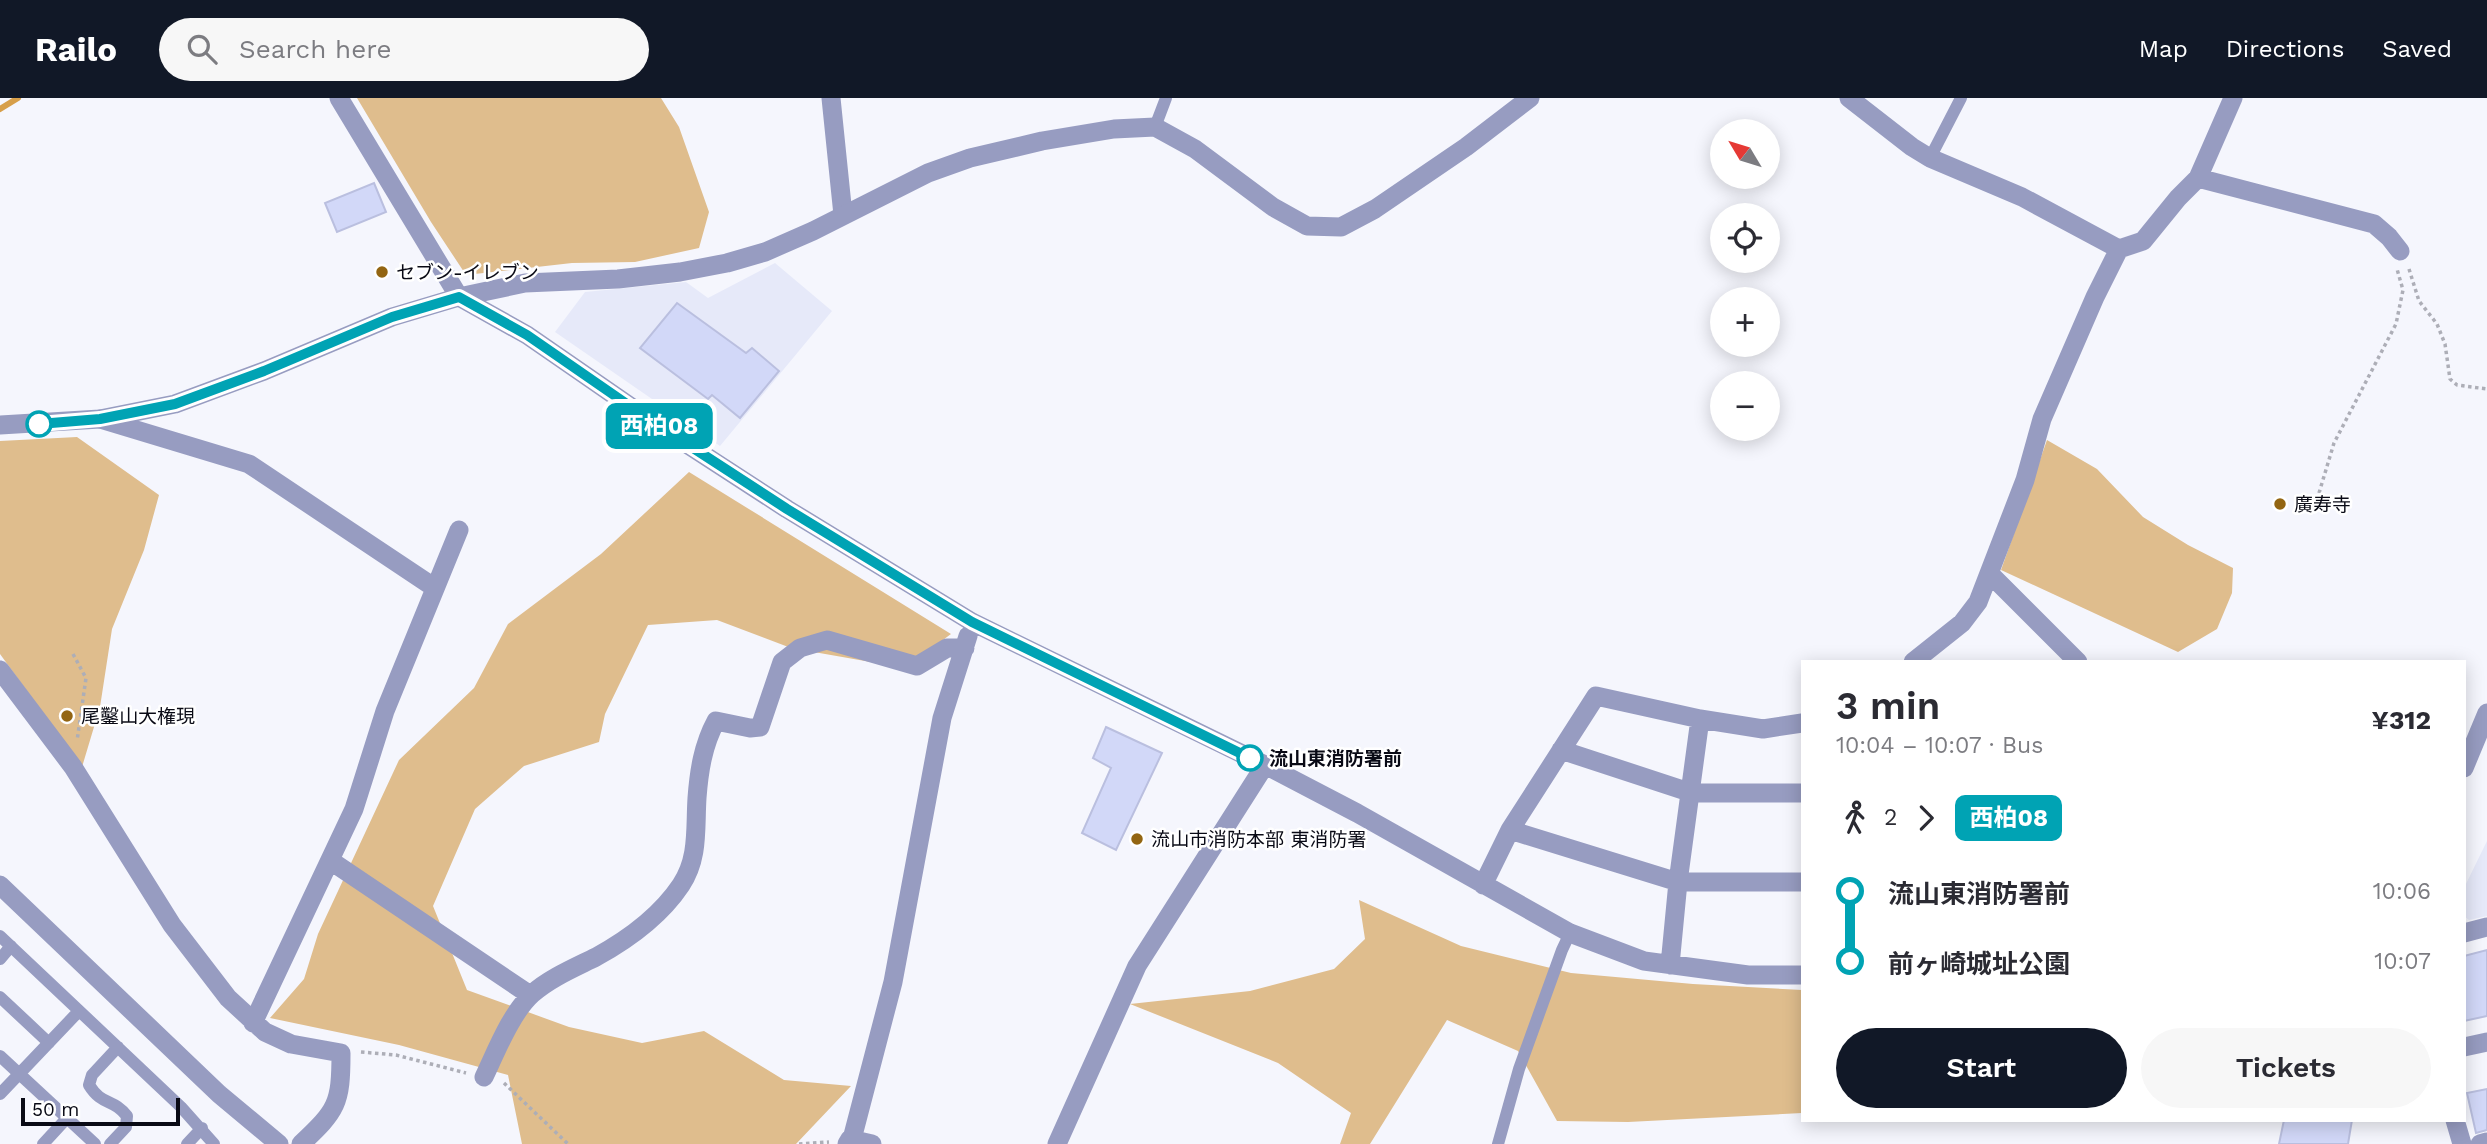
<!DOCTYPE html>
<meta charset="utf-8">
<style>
:root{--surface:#fff;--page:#f7f7f7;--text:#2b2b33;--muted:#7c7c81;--accent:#111827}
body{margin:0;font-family:"Work Sans","Noto Sans JP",sans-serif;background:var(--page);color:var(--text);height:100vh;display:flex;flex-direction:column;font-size:26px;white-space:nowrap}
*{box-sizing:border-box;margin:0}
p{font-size:23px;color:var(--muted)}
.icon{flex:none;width:38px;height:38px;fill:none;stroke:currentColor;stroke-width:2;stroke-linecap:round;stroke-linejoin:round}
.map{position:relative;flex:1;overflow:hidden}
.drawer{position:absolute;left:1801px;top:562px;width:665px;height:462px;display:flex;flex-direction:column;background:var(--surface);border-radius:0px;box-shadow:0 4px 18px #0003}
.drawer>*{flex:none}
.badge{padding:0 14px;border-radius:10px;font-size:24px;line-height:46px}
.needle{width:46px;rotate:308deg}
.controls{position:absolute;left:1710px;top:21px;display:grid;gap:14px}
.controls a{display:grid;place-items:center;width:70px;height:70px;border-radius:50%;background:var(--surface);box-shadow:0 4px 18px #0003;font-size:35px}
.scale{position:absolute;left:21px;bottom:18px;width:159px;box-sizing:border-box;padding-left:7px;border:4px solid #090a15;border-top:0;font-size:19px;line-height:24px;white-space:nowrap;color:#090a15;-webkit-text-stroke:5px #fff;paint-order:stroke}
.map>.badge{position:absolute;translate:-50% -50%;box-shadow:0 0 0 4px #fff}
.legs{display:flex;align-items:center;gap:10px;height:77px;padding:0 35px;font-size:23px}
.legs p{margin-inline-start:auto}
.summary{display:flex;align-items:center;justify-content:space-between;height:119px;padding:0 35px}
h1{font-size:38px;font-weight:600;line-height:52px}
.button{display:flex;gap:14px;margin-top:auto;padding:14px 35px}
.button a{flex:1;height:80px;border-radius:42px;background:var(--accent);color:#fff;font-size:28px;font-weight:600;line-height:80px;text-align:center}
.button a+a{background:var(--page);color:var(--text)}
ul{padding:0 35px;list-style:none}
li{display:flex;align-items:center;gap:24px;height:70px;font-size:26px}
li i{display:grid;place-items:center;width:10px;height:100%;margin:0 9px;background:currentColor}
li i::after{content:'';width:18px;height:18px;margin:-9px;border:5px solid;border-radius:50%;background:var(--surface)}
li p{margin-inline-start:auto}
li:first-child i{background:linear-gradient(#0000 50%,currentColor 0)}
li:last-child i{background:linear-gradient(currentColor 50%,#0000 0)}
header{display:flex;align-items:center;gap:42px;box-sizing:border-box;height:98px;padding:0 35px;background:var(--accent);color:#fff}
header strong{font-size:33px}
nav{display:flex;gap:38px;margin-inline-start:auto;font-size:24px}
.search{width:490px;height:63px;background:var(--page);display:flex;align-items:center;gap:18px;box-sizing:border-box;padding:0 24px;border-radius:38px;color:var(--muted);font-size:26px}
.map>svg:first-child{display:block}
.built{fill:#e6e9f9}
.green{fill:#dfbd8d}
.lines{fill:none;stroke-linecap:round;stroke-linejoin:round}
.stream{stroke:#d79f4a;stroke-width:6}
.building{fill:#d2d8f8;stroke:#babfdf;stroke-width:2}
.path{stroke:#adaeb7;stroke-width:3.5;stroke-dasharray:3.5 3.5;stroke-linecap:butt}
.service{stroke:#979cc1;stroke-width:12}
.minor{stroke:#979cc1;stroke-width:19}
.tertiary{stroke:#979cc1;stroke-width:19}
.line-1-casing{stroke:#fff;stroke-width:16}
.line-1{stroke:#00a3b4;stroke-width:10}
.poi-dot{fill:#936512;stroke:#fff;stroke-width:2.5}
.stop-1-dot{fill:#fff;stroke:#00a3b4;stroke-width:3.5}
.labels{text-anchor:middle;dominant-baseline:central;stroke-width:5;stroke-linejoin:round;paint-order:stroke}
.poi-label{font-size:19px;fill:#090a15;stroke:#fff;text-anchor:start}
.stop-label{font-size:19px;font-weight:bold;fill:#090a15;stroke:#fff;text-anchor:start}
</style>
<header>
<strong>Railo</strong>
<div class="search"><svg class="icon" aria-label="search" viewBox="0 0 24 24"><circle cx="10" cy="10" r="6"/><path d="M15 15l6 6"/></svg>Search here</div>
<nav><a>Map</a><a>Directions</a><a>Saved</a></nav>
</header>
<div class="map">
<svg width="2487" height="1046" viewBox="0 0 2487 1046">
<rect width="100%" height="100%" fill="#f5f6fd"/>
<path class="built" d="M775,165L832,213L720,348L555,234L585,194L686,184L708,200Z
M2487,743V818L2469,822L2464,818V790Z"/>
<path class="green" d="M357,0H661L679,29L709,114L699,150L635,164L572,165L466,177L431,124Z
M77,339L159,397L144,452L112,531L100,609L82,669L0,556V343Z
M2047,342L2097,371L2143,419L2188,447L2233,470L2232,495L2217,531L2178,554L2001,472Z
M689,374L951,536L905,570L791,550L717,522L648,527L605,616L599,644L524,668L475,711L433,808L467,892L569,929L642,945L704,933L784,982L851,988L796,1046H522L508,977L399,947L270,920L304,881L318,836L399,662L474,590L508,526L601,456Z
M1359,802L1461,848L1571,875L1693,886L1802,892V1015L1628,1024L1557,1023L1518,953L1447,922L1370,1046H1340L1351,1015L1278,965L1130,906L1250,893L1334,871L1365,841Z"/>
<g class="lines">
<path class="stream" d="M0,11L18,0"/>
</g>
<path class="building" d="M374,85L386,114L337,134L325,105Z
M677,205L746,255L752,250L779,273L740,320L712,297L708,301L640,250Z
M1106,629L1162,655L1116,752L1082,735L1111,670L1093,660Z
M2487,852V918L2464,923V858Z
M2487,991V1032L2476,1035L2467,995Z
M2284,1022H2352L2348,1046H2279Z"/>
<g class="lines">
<path class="path" d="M2409,171L2419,203L2437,226L2445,246L2450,281L2457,287L2487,291
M2319,395L2334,345L2396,226L2403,192L2397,171
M73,556L86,580L77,643
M361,954L396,957L466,975
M504,985L568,1046
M799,1046L829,1044"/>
<path class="service" d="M1155,29L1166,0
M1930,60L1961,0
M0,838L181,1009L214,1046
M0,861L11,848
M0,899L49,945
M0,958L95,1046
M0,996L79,913
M43,1046L67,1020
M110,1046L126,1029L127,1018C113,1000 102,1008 89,987L92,977L118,949
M187,1046L202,1030
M1498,1046L1519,971L1562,852L1570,835"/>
<path class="minor" d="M339,0L459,199L527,237L650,322L787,411L972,524L1265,667L1357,715L1570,835L1644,863L1748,877H1802
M831,0L843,117
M1849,0L1912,49L1930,60L2022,99L2119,151
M2198,80L2374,126L2389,139L2400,153
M100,321L249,366L435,490
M1990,476L2078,564
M1913,564L1962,525L1978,504L2025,382L2042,321L2095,199L2119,151L2143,143L2178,100L2198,80L2233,0
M0,572L73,669L172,827L228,900L265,934L291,946L341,955C341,1006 337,1012 301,1046
M1700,621L1763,631L1802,625
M1561,652L1692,695H1802
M2464,670L2487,615
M1510,732L1678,784H1802
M331,763L530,897
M1483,787L1510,732L1596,598L1700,621L1678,784L1670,867
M2464,835L2487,829
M253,925L354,711L385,613L459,432
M2464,949L2487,944
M484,979C496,954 511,915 532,896C550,880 574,870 596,859C627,842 661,817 681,787C699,760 695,731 697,700C699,673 703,647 716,623L750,630L760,629L782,564L800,550L827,542L917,568L947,550H965
M2455,1022L2462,1046
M852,1041L893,884L942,620L968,538
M847,1046L850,1041L872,1046
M1057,1046L1137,868L1265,667
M2480,1046L2487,1044"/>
<path class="tertiary" d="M0,327L100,321L175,306L264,273L392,219L459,199L525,185L618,181L680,174L727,165L765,154L813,133L928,75L970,60L1042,43L1114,31L1155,29L1195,51L1273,109L1307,128L1341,129L1375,111L1466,49L1530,0
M0,787L219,996L279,1046"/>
</g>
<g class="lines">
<defs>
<path id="line-1" d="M39,326L100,321L175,306L264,273L392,219L459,199L527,237L650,322L787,411L972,524L1250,660"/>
</defs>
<use href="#line-1" class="line-1-casing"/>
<use href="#line-1" class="line-1"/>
</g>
<g class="poi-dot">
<circle cx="382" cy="174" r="7"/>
<circle cx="2280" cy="406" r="7"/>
<circle cx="67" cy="618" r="7"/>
<circle cx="1137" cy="741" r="7"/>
</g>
<g class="stop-1-dot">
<circle cx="39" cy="326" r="12"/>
<circle cx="1250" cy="660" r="12"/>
</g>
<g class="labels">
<g class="poi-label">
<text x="396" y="174">セブン-イレブン</text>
<text x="2294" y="406">廣寿寺</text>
<text x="81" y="618">尾鑿山大権現</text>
<text x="1151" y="741">流山市消防本部 東消防署</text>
</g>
<g class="stop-label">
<text x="1269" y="660">流山東消防署前</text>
</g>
</g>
</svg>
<div class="controls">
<a><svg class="needle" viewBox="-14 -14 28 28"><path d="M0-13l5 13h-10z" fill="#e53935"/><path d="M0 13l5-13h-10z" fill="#7c7c81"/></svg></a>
<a><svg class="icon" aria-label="locate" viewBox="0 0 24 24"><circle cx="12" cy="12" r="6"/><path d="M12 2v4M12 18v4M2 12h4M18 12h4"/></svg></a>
<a>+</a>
<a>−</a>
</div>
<div class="scale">50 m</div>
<b class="badge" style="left:659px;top:328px;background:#00a3b4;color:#fff">西柏08</b>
<section class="drawer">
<div class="summary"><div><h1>3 min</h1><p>10:04 – 10:07 · Bus</p></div><b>¥312</b></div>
<div class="legs"><svg class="icon" aria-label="walk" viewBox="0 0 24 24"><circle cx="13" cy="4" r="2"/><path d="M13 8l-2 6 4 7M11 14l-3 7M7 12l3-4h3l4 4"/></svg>2<svg class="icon" aria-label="forward" viewBox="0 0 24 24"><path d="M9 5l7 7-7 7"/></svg><b class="badge" style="background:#00a3b4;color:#fff">西柏08</b></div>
<ul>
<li><i style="color:#00a3b4"></i><b>流山東消防署前</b><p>10:06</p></li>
<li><i style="color:#00a3b4"></i><b>前ヶ崎城址公園</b><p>10:07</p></li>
</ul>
<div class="button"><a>Start</a><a>Tickets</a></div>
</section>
</div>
